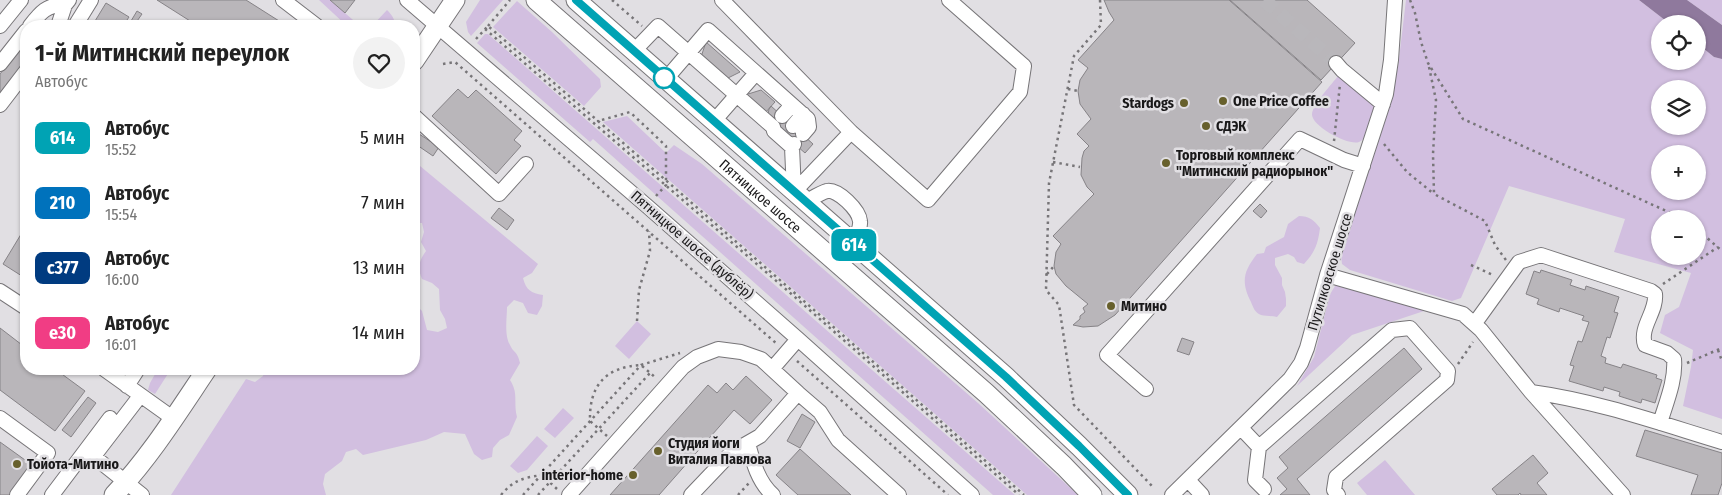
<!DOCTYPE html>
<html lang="ru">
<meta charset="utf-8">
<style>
:root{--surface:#fff;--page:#f2f2f2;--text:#222;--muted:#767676}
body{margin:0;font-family:"Fira Sans Condensed",sans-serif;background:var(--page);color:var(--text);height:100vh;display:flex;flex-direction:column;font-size:19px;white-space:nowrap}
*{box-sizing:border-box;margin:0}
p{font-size:16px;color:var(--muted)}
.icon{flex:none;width:28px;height:28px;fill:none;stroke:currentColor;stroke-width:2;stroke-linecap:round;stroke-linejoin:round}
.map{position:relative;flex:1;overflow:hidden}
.drawer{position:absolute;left:20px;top:20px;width:400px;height:355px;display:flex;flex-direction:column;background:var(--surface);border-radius:20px;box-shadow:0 1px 4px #0004}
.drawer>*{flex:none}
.badge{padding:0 10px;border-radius:8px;font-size:18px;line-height:32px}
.fabs{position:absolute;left:1651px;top:15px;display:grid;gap:10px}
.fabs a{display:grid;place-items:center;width:55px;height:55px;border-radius:50%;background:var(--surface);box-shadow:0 1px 4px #0004;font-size:25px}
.map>.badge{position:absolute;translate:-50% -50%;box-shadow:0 0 0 2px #fff}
.round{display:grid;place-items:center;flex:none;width:52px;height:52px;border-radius:26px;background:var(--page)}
.summary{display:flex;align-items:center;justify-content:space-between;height:85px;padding:0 15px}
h1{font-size:24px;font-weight:700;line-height:38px}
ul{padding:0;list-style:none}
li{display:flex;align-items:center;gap:15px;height:65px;padding:0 15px}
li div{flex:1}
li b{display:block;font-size:19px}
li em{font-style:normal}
li .badge{min-width:55px;font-weight:700;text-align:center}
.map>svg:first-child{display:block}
.green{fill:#d2bfe0;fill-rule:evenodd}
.water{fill:#8f799d}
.building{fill:#b9b6ba;stroke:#868387}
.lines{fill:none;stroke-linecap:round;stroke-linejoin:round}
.minor-tunnel{stroke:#b9b7bb;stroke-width:14;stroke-dasharray:14 7;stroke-linecap:butt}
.minor-casing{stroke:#777578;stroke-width:16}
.major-casing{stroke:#777578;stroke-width:21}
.path{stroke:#777578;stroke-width:2.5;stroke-dasharray:2.5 4;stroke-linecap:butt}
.minor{stroke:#fff;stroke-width:14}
.major{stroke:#fff;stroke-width:19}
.line-casing{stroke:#fff;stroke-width:11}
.line{stroke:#00a3b4;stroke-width:8}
.stop-dot{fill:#fff;stroke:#00a3b4;stroke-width:2.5}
.poi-dot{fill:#67602c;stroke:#e1dfe3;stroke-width:2}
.labels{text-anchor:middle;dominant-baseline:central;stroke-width:5;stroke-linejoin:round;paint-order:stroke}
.poi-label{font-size:14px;font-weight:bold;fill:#191819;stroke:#e1dfe3;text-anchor:start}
.street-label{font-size:14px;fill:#191819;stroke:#e1dfe3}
</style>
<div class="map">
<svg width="1722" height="495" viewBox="0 0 1722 495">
<rect width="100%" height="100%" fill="#e1dfe3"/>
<path class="green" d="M319,0H330L360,26H347Z
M480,0H503L471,36L468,32L466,22Z
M1406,0H1639L1670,24H1660V61H1698V44L1714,57L1722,59V419L1683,406L1691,367L1693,350L1660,333L1665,315L1679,307L1691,273L1614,252L1625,219L1509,186L1461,298L1452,301L1350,270L1342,264L1341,256L1387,115L1398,67ZM1660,89H1698V126H1660ZM1660,154H1698V191H1660ZM1660,219H1698V256H1660Z
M1687,0H1722V25Z
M517,1L552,32L600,79L601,87L584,106L493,27Z
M387,10C392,15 395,19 395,26H372Z
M485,34H488L1015,495H993L593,139L590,142L477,43Z
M1338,76L1372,103L1375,108C1372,119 1370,137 1359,142C1349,146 1311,126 1312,114C1313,104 1332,84 1338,76Z
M627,116L666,153L674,145L702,164L978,403L1078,495H1027L603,122Z
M414,163L420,166L538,264L532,273L523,278C526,290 531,293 543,295L542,306L537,315L528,313L523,303L514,300L507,307C507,318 504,335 510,345C514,354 517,350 520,363L510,380C519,394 513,402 517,417L509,435L500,440L493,448L492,457L482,460L474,454L465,434L444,432L426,440L363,455L356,449L346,452L342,461L325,474L323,484L326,495H171L246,379L255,382L263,376L265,369H414V303L422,311L427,330L438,332L447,328L445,319L440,310L439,289L432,283L422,279C417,267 419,261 426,251L421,242L424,232L422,223H414Z
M1299,216C1309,216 1314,220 1320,228C1318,244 1315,252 1304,264L1297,262L1294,257L1288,254L1275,258V265L1282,278V285L1285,292L1286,299V306L1277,317C1272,316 1266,316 1261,315C1255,313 1253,307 1251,302C1241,282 1243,272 1257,254L1264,253L1266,247L1284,237L1288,224Z
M1337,283L1430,309L1352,335L1297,386L1314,357L1330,294Z
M637,321L651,334L629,359L615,346Z
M158,369H171L155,394L148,390L150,383Z
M563,408L574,418L555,438L544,429Z
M537,436L548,446L527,470L518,473L510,466Z
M1385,460L1415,495H1367L1357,483Z"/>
<path class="water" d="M1639,0H1687L1722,25V59L1714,57L1698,44V24H1670Z"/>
<path class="building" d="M157,0H246L287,26H198Z
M330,0H355L345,13Z
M1104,0H1229L1322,82L1115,315L1098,326L1083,327L1073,325L1080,319V316L1085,312L1083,308L1088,304L1066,286L1056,274L1054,266L1056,252L1061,244L1053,236L1094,194L1087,187L1081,175L1082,158L1084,151L1089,146L1077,134L1091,119L1080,104L1078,91L1080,80L1088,68L1078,60L1114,20L1109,12Z
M1230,0H1307L1355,43L1321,80Z
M106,3L129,17L123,26H92Z
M137,11L142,14L135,24L131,21Z
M26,41V62L0,95V74Z
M706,42L740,72L726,79L701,57Z
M458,89L468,98L476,90L522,131L514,140L521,146L496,174L432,116Z
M761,90L775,102L765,113L745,95Z
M771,106L813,144L805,153L767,120L769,109Z
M416,132L439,147L433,156L414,143V136Z
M1260,204L1267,211L1261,218L1253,211Z
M499,208L514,220L507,230L491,218Z
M26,226V277L25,278L3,264Z
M1541,270L1572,280L1570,285L1585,290L1586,286L1619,297L1614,312L1618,313L1610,338L1607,337L1601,356L1606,358L1605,363L1621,368L1623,364L1657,375L1656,378L1662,380L1655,403L1642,399L1641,403L1619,396L1620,392L1604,387L1603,391L1569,381L1574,366L1570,365L1578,341L1582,342L1589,322L1582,320L1584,316L1560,308L1559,312L1537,304L1539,299L1526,294L1534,271L1540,273Z
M0,328L26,348V369H55L85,391L55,431L0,390Z
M1182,338L1194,342L1189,355L1177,351Z
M1404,348L1422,369L1297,479L1310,495H1280L1287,489L1277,478L1288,468L1279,457Z
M746,376L772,400L750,424L734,410L659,495H610L708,385L717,393L726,383L733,390Z
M88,397L96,403L71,437L62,430Z
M802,414L815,422L800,448L787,441Z
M1645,430L1722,453V483L1718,495H1691L1698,475L1636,456Z
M0,442L32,465L11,495H0Z
M800,449L851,495H798L776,475Z
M1533,455L1548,473L1537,483L1547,495H1521L1520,493L1518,495H1497L1492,489Z"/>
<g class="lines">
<path class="minor-tunnel" d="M1264,0L1336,63"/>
<defs>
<path id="minor" d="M283,0L317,26
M407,0L647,206L798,339L972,495
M722,0L851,132L928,200L1020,92L1024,66L949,0
M0,26L21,0
M30,26C40,13 47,4 65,5
M58,26L65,5L69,0
M75,26L91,0
M634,51L658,26L773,127L774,131L792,147
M1336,63L1342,70L1383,104
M0,64L26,31
M666,79L708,30L808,119L809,127L803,134
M0,105L26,71
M414,116L499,194L526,164
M782,116L792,105
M714,121L756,73
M793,126L803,114
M794,144L792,147L794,192
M794,192L851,132
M805,202C811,199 820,193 827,191C838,189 859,210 860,221C861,229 856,236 850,242
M1327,275L1463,314L1481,330L1531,392L1623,495
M0,291L26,308
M1475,323L1519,262L1541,255L1651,291L1655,294C1657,312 1639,327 1645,345L1667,353L1674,359C1676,380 1666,403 1660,423
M104,369L174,419
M772,369L798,339
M127,386L138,369
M1146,389L1107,355L1300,139L1344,160L1363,166
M1531,392C1597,401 1659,423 1722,442
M798,393L820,412L838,440L899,495
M0,418L48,453L17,495
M1241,428L1259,447L1392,330L1410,328L1448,371L1447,380L1336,477L1334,490L1338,495
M748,443C753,462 758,482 773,495
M1259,447L1255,480L1264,489
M88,452L142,495
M94,456L140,396
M1188,480L1202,495
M52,495L110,418
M569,495L683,367L697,357L718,349L741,352L761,359L798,393L760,436L732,452L691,495
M1172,495L1290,379L1301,363L1307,348L1327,275L1386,94L1391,60L1395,0"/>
<g id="major">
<path id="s1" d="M536,0L986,393L1064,466L1092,495"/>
<path d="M576,0L1006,377L1079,446L1128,495"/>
<path d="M414,61L455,0"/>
<path d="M114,495C150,457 178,412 207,369"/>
</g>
</defs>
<use href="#minor" class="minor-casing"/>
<use href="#major" class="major-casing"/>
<path class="path" d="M612,0L642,26
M1100,0L1101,25L1074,56L1049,183L1046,290L1059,305L1074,405L1152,486
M1410,0L1415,13L1421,42L1428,63L1463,119L1684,219
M488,26L510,0
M485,29L796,298L1019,495
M476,39L488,26L598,121
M443,64L455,62L777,344
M1429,67L1436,100L1433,154L1434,194L1485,221L1495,245L1506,260
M1068,89L1078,91
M1334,141L1340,84
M1384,144L1407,172L1434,194
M1053,162L1080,167
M656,196L666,185V146L630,112L598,121C740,245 883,370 1024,495
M1698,230L1722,251
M1471,265L1493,275
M1047,274L1054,266
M1663,284L1718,247
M637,321L639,290L650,251L649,231
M1718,350L1722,361
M797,361L948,495
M1687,363L1722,348
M1458,364L1473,342
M607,436L590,421C589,385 606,367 641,365L656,378
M501,495C514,480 522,478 542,475L557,489
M523,495L641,365L680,353
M538,495L650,373
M738,495L749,483"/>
<use href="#minor" class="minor"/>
<use href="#major" class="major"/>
</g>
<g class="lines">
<defs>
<path id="line" d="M576,0L1006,377L1079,446L1128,495"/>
</defs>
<use href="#line" class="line-casing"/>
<use href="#line" class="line"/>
</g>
<circle class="stop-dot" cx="664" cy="78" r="10"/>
<g class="poi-dot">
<circle cx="1223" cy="101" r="5"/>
<circle cx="1184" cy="103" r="5"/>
<circle cx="1206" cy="126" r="5"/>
<circle cx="1166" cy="163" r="5"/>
<circle cx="1111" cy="306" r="5"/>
<circle cx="658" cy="451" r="5"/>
<circle cx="17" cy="464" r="5"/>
<circle cx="633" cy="475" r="5"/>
</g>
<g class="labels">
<g class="poi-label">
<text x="1233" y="101">One Price Coffee</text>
<text x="1174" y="103" text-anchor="end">Stardogs</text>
<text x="1216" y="126">СДЭК</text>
<text x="1176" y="155">Торговый комплекс<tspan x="1176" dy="16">"Митинский радиорынок"</tspan></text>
<text x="1121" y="306">Митино</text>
<text x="668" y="443">Студия йоги<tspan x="668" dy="16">Виталия Павлова</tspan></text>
<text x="27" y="464">Тойота-Митино</text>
<text x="623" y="475" text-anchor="end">interior-home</text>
</g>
<g class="street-label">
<text stroke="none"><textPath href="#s1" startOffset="298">Пятницкое шоссе</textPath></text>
<text transform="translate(692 245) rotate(41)">Пятницкое шоссе (дублёр)</text>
<text transform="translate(1330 272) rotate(-73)">Путилковское шоссе</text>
</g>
</g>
</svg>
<div class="fabs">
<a><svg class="icon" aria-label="locate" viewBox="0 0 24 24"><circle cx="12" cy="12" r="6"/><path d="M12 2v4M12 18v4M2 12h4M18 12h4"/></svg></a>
<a><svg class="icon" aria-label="layers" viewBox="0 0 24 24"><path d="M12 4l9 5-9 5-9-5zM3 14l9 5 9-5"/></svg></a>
<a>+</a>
<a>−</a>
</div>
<b class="badge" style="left:854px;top:245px;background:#00a3b4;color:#fff">614</b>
<section class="drawer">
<div class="summary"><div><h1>1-й Митинский переулок</h1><p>Автобус</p></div><a class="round"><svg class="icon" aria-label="heart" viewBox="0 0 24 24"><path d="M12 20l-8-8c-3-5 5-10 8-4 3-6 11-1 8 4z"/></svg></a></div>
<ul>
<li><span class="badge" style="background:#00a3b4;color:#fff">614</span><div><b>Автобус</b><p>15:52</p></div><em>5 мин</em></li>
<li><span class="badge" style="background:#0072bc;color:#fff">210</span><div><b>Автобус</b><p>15:54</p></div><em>7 мин</em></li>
<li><span class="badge" style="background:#003b80;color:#fff">с377</span><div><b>Автобус</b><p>16:00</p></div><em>13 мин</em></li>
<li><span class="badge" style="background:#f13d84;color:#fff">е30</span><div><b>Автобус</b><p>16:01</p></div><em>14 мин</em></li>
</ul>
</section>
</div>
